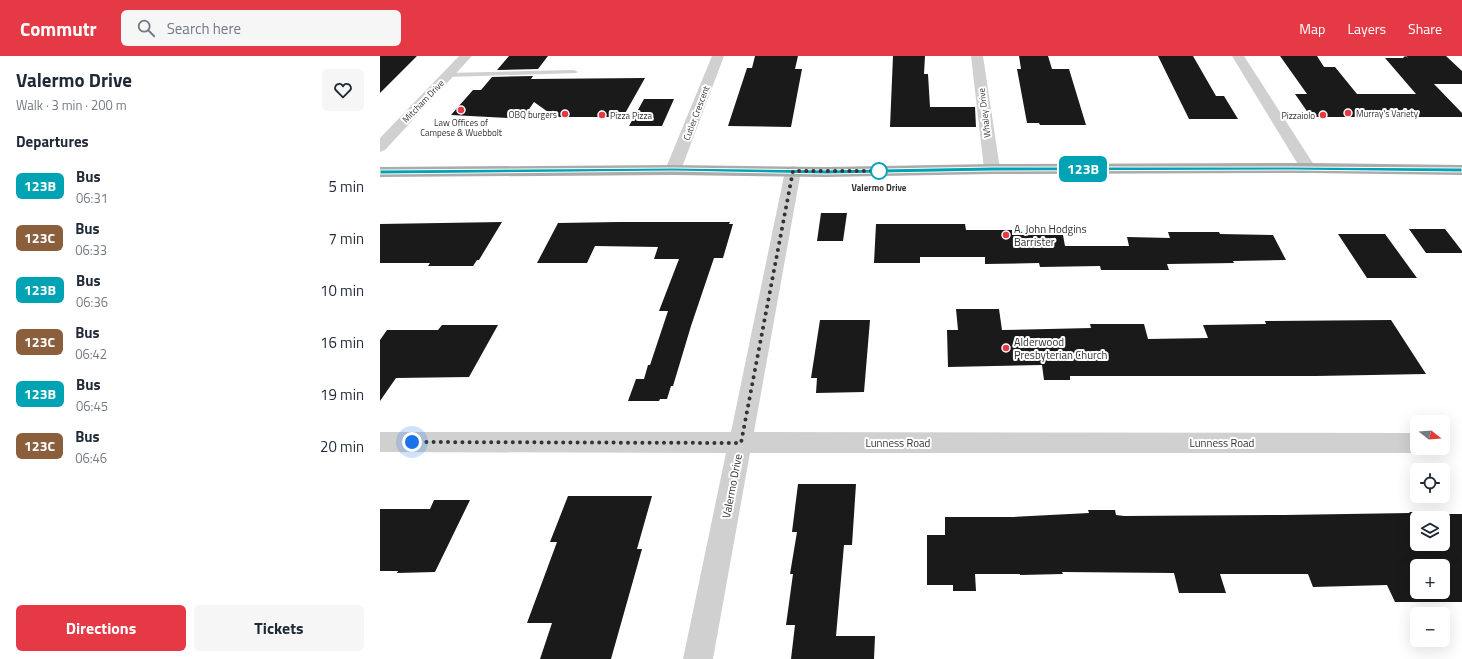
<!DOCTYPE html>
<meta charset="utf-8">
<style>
:root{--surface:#fff;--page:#f6f6f7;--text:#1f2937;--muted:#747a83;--accent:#e63946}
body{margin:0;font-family:"Titillium Web",sans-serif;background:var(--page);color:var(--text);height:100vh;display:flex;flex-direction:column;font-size:15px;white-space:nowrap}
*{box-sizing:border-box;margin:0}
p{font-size:13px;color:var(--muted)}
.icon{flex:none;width:22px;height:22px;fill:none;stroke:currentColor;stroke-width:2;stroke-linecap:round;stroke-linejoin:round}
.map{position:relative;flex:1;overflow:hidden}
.details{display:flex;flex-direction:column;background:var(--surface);width:380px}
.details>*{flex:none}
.badge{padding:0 8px;border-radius:6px;font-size:14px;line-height:26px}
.needle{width:26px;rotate:107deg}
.tools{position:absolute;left:1030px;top:359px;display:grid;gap:8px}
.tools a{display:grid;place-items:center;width:40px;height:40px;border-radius:6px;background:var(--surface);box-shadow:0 4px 16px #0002;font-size:20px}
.you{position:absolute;width:20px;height:20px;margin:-10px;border:3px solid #fff;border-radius:50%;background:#1a73e8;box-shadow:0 0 0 6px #1a73e833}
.map>.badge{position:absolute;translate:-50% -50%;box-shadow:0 0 0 2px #fff}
h2{padding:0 16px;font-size:15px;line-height:36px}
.round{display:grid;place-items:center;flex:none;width:42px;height:42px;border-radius:6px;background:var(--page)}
.head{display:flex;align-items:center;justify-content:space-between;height:68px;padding:0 16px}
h1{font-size:19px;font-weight:700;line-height:30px}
.cta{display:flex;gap:8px;margin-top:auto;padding:8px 16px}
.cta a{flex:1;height:46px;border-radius:6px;background:var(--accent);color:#fff;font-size:16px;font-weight:700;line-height:46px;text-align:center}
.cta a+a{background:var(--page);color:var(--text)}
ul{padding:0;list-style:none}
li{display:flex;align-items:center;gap:12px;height:52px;padding:0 16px}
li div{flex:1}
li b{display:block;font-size:15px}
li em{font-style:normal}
li .badge{min-width:44px;font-weight:700;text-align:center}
header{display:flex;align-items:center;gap:24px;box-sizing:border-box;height:56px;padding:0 20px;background:var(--accent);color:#fff}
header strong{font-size:19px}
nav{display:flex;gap:22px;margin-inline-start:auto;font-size:14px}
.search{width:280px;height:36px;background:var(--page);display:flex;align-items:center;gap:10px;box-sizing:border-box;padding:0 14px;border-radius:6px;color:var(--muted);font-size:15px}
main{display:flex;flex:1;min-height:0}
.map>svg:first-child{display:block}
.building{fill:#1a1a1a;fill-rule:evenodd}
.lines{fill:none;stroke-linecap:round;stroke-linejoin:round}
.service{fill:#d0d0d0;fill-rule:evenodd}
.minor{fill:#d0d0d0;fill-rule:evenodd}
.primary{fill:#ababab;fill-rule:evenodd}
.line{fill:#00a3b4;stroke:#fff}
.walk{stroke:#333;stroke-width:4;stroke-dasharray:0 7.2}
.poi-dot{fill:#e63946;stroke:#fff;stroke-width:1.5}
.stop-dot{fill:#fff;stroke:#00a3b4;stroke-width:2}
.labels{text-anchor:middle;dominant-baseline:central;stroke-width:4;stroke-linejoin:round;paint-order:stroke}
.far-street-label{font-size:9px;fill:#333;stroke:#fff}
.far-poi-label{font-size:9px;fill:#333;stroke:#fff;text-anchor:start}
.far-stop-label{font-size:9px;font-weight:bold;fill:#333;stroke:#fff}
.poi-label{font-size:11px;fill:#333;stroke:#fff;text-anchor:start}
.street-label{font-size:11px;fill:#333;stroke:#fff}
</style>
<header>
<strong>Commutr</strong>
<div class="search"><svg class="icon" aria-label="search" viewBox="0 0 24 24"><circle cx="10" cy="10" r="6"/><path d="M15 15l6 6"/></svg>Search here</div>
<nav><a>Map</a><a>Layers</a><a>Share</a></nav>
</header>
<main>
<section class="details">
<div class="head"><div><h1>Valermo Drive</h1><p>Walk · 3 min · 200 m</p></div><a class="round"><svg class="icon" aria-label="heart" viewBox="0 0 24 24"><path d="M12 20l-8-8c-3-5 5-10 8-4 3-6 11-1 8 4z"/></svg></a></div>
<h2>Departures</h2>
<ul>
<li><span class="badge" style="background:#00a3b4;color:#fff">123B</span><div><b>Bus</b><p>06:31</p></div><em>5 min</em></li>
<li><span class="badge" style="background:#8b5e3c;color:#fff">123C</span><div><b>Bus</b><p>06:33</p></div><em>7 min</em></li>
<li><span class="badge" style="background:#00a3b4;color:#fff">123B</span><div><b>Bus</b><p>06:36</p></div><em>10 min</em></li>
<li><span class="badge" style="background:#8b5e3c;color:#fff">123C</span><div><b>Bus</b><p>06:42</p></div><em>16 min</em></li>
<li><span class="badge" style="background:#00a3b4;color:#fff">123B</span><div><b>Bus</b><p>06:45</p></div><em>19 min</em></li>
<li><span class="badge" style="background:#8b5e3c;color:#fff">123C</span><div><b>Bus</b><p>06:46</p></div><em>20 min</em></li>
</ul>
<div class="cta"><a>Directions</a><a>Tickets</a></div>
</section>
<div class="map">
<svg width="1082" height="603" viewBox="0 0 1082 603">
<rect width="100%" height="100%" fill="#fff"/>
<path class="building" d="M0,0H37L0,37Z
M129,0H168L158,13L117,14Z
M375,0H418L415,13H422L411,71L348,70L367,12H372Z
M513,0H545L544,18H548L550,51H595L596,71H510Z
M639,0H668L672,13H689L706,69H660L659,67H647L637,13H641Z
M778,0H813L836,40H844L858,63H809Z
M900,0H937L944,11H955L977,38H1036L1005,2H1023L1025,0L1028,2L1026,0H1066L1082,15V28H1054L1082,57V61H931L915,38H927Z
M153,20L151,23L265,22L243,61H175L154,46L145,59L128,62L71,59L93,34H101L112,21Z
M264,43H294L282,70H249Z
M441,157H467L463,185H437Z
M122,166L99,204H97L93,210H48L50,207H0V168Z
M239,166H350L349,168H353L343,202H334L311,270L293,330H291L287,343H280L279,345H248L256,323H264L268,309H270L288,255H279L299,203H274L278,191L215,190L207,207H157L178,167Z
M496,168H585L586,174H632V179H683L685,190H749L747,181L790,182L788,176H839L840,178L893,179L906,204L853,205L854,207L787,208L789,214H721L720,210L660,211L659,207L605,208V201H540V207H494Z
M1029,173H1065L1082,195V197H1046Z
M958,178H1005L1037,222H987Z
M576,253H619L622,274L711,272L710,268H764L768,283L828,282L823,269L886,268L885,265L1011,264L1046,318L936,320H690V324H664L662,309L568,311L567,274H578Z
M440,264H490L484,336L436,337L437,322H431Z
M62,269H118L89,321L16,322L0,345V284L7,274H58Z
M418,428H476L472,489H464L456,580H495L494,603H411L415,569H406L413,518H410L417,476H412Z
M188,440H272L257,493H262L231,603H160L172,567H147L177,486H170Z
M54,444H90L55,516L17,517L18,515H0V453H50Z
M708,454H735L736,459L744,460L904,459L1030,457L1029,456H1063L1064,458H1082V546H1015L1007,529L933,531L928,518H840L846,537H799L794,517L682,516L683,518L640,519V518H595L596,535H573V529H547V479H565V461H633L709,457ZM1037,462H1063V488H1037ZM1037,510H1063V536H1037Z"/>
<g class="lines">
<path class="service" d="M194,14L198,16L196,17L68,21L64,19L68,17Z"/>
<path class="minor" d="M79,0H92L5,94L0,96V82Z
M332,0H344L301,114L299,117L293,119L287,117L285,114Z
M591,0H603L620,113L618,116L612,118L606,116L604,113Z
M852,0H864L936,112L934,115L928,117L922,115Z
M413,110L419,112L421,115L374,376L1037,377V392H1046L1045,394L1037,397H370L333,603H303L346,397L0,396V376H351L405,115L407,112Z"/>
<path class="primary" d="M928,107L1082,109V119L928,117L612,118L446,121L293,119L0,121V111L293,109L446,111L612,108Z"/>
</g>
<path class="line" d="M612,111H912L1082,112V116L912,114L612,115L446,118L293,115L0,118V114L293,112L446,114Z"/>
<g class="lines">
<path class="walk" d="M32,386L361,387L413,115H504H499"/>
</g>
<g class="poi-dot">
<circle cx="81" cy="54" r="4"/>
<circle cx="968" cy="57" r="4"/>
<circle cx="185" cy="58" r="4"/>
<circle cx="222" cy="59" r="4"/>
<circle cx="943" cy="59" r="4"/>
<circle cx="626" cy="179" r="4"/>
<circle cx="626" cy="292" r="4"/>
</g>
<circle class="stop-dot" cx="499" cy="115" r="8"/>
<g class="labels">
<g class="far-street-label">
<text transform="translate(43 45) rotate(-46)">Mitcham Drive</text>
<text transform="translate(316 57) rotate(-69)">Cutler Crescent</text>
<text transform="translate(604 57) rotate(-97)">Whaley Drive</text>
</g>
<g class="far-poi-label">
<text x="976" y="57">Murray's Variety</text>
<text x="177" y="58" text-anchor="end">OBQ burgers</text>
<text x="230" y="59">Pizza Pizza</text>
<text x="935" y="59" text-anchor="end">Pizzaiolo</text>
<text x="81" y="66" text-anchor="middle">Law Offices of<tspan x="81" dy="10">Campese &amp; Wuebbolt</tspan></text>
</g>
<g class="far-stop-label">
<text x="499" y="131">Valermo Drive</text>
</g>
<g class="poi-label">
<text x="634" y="173">A. John Hodgins<tspan x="634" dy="13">Barrister</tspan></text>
<text x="634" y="286">Alderwood<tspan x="634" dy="13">Presbyterian Church</tspan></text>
</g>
<g class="street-label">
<text x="518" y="387">Lunness Road</text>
<text x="842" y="387">Lunness Road</text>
<text transform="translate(352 430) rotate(-79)">Valermo Drive</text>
</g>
</g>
</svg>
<div class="tools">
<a><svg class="needle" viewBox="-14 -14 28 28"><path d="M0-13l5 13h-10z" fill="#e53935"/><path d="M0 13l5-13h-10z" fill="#747a83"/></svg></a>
<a><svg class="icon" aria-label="locate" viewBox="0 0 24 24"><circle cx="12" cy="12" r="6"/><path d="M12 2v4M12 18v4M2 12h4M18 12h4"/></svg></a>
<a><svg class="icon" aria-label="layers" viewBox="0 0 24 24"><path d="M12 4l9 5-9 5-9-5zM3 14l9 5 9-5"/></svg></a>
<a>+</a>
<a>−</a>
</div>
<div class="you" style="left:32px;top:386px"></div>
<b class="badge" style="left:703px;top:113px;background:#00a3b4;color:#fff">123B</b>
</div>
</main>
